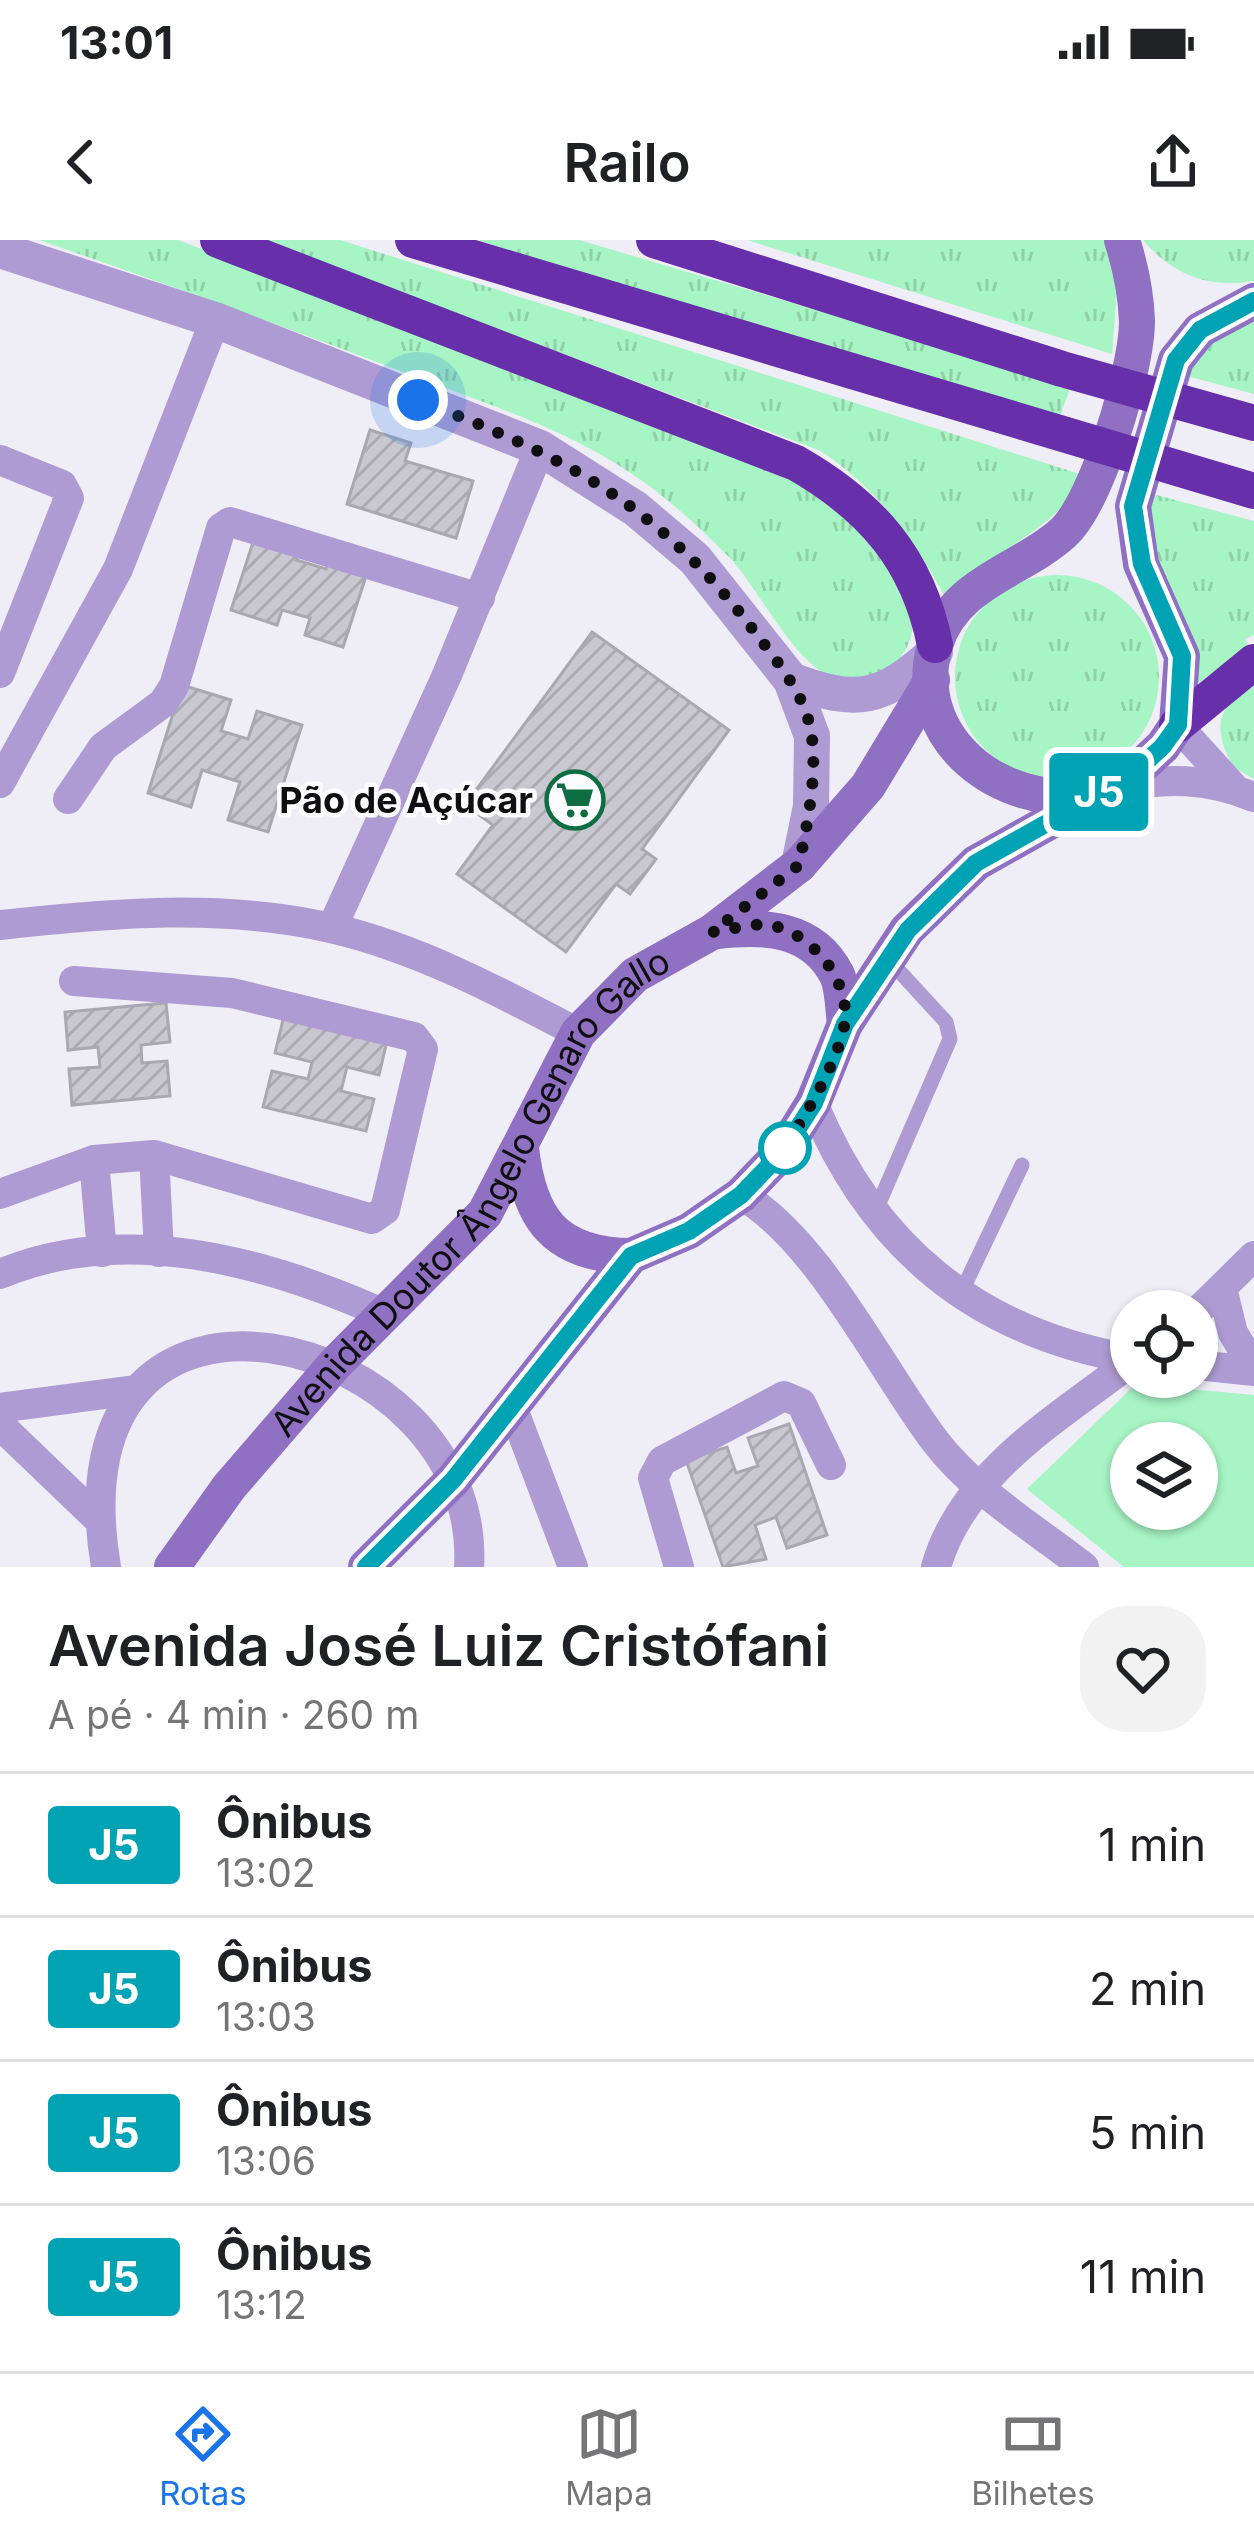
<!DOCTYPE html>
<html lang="pt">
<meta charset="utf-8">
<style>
:root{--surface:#fff;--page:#f2f2f2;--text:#202124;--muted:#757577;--line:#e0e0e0;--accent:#1a73e8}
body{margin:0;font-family:Inter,sans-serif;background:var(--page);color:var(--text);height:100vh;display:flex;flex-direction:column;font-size:45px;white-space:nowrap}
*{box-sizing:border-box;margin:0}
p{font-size:39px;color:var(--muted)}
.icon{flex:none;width:66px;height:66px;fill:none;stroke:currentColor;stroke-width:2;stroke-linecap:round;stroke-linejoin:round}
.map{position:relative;height:1327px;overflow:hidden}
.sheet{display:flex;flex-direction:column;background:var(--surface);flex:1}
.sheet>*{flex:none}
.badge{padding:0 24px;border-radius:9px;font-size:42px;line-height:78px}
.fabs{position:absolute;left:1110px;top:1050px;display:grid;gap:24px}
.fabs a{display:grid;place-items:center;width:108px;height:108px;border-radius:50%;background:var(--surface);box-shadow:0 3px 9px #0004;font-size:60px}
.you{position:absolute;width:60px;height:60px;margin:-30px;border:9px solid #fff;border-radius:50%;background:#1a73e8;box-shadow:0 0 0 18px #1a73e833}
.map>.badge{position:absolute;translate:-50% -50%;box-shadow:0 0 0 6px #fff}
.round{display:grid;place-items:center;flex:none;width:126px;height:126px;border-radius:48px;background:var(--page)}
.summary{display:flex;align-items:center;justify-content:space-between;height:204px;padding:0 48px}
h1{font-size:57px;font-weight:600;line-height:90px}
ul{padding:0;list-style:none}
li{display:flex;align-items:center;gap:36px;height:144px;padding:0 48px;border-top:3px solid var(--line)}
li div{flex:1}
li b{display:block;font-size:45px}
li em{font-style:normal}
li .badge{min-width:132px;font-weight:700;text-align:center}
.status{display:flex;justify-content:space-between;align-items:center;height:84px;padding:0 60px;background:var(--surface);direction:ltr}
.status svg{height:33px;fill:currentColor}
header{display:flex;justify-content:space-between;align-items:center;height:156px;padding:0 48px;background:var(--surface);font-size:54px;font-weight:600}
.menu{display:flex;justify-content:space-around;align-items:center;height:168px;border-top:3px solid var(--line);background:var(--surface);font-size:33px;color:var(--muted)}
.menu a{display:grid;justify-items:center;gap:6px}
.menu .selected{color:var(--accent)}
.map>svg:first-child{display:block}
.grass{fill:url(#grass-tufts)}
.park{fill:#a7f4c4;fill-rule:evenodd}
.building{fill:url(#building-hatch);stroke:#a9a7af;stroke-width:3}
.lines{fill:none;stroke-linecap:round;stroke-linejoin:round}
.service{stroke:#ae9bd3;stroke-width:15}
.minor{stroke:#ae9bd3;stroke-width:30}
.tertiary{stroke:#ae9bd3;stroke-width:36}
.secondary{stroke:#8f70c3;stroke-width:36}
.motorway{stroke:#6730aa;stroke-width:36}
.line-casing{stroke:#fff;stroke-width:27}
.line{stroke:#00a3b4;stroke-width:18}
.walk{stroke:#0f0e11;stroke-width:12;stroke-dasharray:0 21.6}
.stop-dot{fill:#fff;stroke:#00a3b4;stroke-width:6}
.labels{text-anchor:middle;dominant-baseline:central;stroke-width:9;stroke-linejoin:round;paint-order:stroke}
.poi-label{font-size:36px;font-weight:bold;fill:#0f0e11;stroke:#fcfbff;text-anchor:end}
.street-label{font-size:36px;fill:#0f0e11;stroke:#fcfbff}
</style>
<div class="status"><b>13:01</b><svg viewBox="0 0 49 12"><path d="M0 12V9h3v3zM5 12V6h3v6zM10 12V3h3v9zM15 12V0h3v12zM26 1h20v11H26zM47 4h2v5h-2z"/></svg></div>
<header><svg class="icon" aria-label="back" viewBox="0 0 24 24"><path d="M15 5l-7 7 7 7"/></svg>Railo<svg class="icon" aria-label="share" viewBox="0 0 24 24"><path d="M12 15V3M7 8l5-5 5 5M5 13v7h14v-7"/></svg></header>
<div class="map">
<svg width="1254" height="1327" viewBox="0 0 1254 1327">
<defs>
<pattern id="grass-tufts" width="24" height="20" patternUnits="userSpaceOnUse" patternTransform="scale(3)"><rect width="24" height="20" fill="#a7f4c4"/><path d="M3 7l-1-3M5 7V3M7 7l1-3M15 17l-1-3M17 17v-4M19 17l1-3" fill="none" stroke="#8fd0a7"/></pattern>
<pattern id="building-hatch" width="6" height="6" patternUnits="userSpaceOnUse" patternTransform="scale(3)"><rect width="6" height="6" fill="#c9c7cf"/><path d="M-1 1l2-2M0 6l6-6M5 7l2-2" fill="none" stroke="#abaab1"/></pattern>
</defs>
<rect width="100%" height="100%" fill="#efedf6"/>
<path class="grass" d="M39,0H178L779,232C828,257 923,327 912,391C910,407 896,429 880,433C871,435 855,442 845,441C799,437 759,347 729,317C699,287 667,257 632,234C566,189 490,165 416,137C291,89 166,44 39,0Z
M261,0H340L1086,236C1052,294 989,310 946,359C914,298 878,250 821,211Z
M478,0H579L1071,145L1060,177L633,52Z
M747,0H1105L1117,50L1112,114Z
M1143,0H1254V41C1208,48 1174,36 1143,0Z
M1254,74V154L1187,136L1195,114Z
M1149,253L1254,281V395L1245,399L1249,407L1196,445L1157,324Z
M955 437a102 102 0 1 1 204 0a102 102 0 1 1-204 0Z
M1254,440V539L1233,527C1211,484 1218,469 1254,440Z"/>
<path class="park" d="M1136,1144L1254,1155V1327H1124L1027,1249ZM1131,1203H1197V1269H1131Z"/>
<path class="building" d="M370,190L411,203L405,221L473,241L456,298L347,264Z
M256,293L300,306L296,320L326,329L330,315L369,327L343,407L305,395L310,378L282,370L277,385L231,370Z
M592,392L729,490L642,609L656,619L630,654L616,644L566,712L457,634L493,585L465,565Z
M182,445L231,460L221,491L248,499L257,471L302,485L268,592L228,580L240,542L202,530L191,567L148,553Z
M166,763L170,802L141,805L142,823L167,821L170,856L72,865L69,829L100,827L98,807L68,810L65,772Z
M284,776L387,801L379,835L347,827L341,851L374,859L366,891L263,867L272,831L308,839L312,822L275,813Z
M789,1184L827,1295L787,1308L776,1277L755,1285L766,1319L723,1327L686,1220L727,1207L736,1233L758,1226L748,1198Z"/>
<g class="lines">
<path class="service" d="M876,970L950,799L946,782L889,720
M961,1053L1022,925"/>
<path class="minor" d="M0,220L62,245L69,258L0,433
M1177,485L1235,549
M0,543L118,329L215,80
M1116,548C1165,537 1207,538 1254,557
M68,559L103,507L163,463L174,446L221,288L230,282L480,358
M0,685C111,673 221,663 331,688C418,708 500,752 578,793
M332,688L447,435L540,208
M813,863C873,1008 976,1092 1131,1119
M154,915L159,1012
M94,920L102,1012
M0,954L94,920L154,915L372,979L385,970L423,809L414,797L232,753L74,741
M741,955C818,999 880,1128 935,1201C974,1252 1034,1288 1084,1327
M0,1034C124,982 265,1021 382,1073
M1223,1052L1233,1093L1254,1128
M1197,1072L1254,1016
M1197,1125L1254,1131
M0,1168L135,1150
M513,1169L573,1327
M0,1185L98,1279
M106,1327C47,979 484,1092 469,1327
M679,1327L653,1238L662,1221L784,1156L801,1163L831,1225
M936,1327C962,1234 1059,1177 1131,1122"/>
<path class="tertiary" d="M0,10L215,80L540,208L636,269L695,319L791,440L812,496L811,566L799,625
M791,440C857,465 882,460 935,412"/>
<g class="secondary">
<path d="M1088,555C1003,569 908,500 935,405C954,342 1021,331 1063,293C1097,262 1137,129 1137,81C1136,54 1130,25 1122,0"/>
<path d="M717,691C762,686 812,686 837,735C843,748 843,769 845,784"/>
<path d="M521,908C529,979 555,1015 631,1016"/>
<path id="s1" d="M172,1327L229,1247L336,1123L485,973L578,793L635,735L712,692L799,625L868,546L932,440"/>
<path d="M366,1327L453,1240L631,1016L689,991L741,955L784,910L813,863L845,784L907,690L976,623L1131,536L1163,506L1177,485L1182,416L1141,324L1133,266L1176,120L1200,90L1254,61"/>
</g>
<path class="motorway" d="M218,0L796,223C871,266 918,319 935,405
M413,0L1254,251
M654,0L1062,129L1254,183
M1177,485L1254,422"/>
</g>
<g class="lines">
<defs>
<path id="line" d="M366,1327L453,1240L631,1016L689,991L741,955L784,910L814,863L845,784L908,690L976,623L1131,536L1163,506L1178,485L1182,416L1142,324L1133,266L1176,120L1200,90L1254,61"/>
</defs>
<use href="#line" class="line-casing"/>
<use href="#line" class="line"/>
<path class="walk" d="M418,160C566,217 660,265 757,395C780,425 808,459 812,498C817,540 807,584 799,625L712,692C729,690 751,683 768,685C812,691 853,743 844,787C835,829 803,878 785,908"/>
</g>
<defs>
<symbol id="supermarket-ring" viewBox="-11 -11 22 22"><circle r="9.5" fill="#fcfbff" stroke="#0f6d42" stroke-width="1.5"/><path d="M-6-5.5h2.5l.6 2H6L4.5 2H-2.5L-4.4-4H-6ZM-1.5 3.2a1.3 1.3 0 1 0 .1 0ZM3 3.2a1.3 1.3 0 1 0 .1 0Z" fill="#0f6d42"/></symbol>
</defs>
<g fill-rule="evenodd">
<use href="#supermarket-ring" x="542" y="527" width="66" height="66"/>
</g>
<circle class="stop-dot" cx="785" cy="908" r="24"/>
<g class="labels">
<g class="poi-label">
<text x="533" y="560">Pão de Açúcar</text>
</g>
<g class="street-label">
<text stroke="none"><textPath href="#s1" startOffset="483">Avenida Doutor Ângelo Genaro Gallo</textPath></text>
</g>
</g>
</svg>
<div class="fabs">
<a><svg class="icon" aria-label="locate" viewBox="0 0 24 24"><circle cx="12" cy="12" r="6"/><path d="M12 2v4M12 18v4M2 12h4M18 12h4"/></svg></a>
<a><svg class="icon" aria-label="layers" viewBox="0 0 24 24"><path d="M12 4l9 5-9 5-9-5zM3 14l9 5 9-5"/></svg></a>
</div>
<div class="you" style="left:418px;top:160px"></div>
<b class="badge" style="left:1099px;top:552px;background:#00a3b4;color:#fff">J5</b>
</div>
<section class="sheet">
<div class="summary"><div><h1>Avenida José Luiz Cristófani</h1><p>A pé · 4 min · 260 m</p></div><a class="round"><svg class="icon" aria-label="heart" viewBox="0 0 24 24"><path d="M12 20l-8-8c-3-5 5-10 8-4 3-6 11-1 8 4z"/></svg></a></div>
<ul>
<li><span class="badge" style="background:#00a3b4;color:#fff">J5</span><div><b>Ônibus</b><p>13:02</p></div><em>1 min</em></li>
<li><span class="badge" style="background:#00a3b4;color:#fff">J5</span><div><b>Ônibus</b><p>13:03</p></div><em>2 min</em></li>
<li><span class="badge" style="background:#00a3b4;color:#fff">J5</span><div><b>Ônibus</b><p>13:06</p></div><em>5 min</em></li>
<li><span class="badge" style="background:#00a3b4;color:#fff">J5</span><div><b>Ônibus</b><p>13:12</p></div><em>11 min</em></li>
</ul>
</section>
<nav class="menu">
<a class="selected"><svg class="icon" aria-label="directions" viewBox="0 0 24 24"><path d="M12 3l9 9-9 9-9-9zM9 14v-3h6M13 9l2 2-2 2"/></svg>Rotas</a>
<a><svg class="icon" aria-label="map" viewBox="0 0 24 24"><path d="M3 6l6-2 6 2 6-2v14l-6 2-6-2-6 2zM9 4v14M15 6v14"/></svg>Mapa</a>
<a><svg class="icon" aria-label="tickets" viewBox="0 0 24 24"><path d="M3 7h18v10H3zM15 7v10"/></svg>Bilhetes</a>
</nav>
